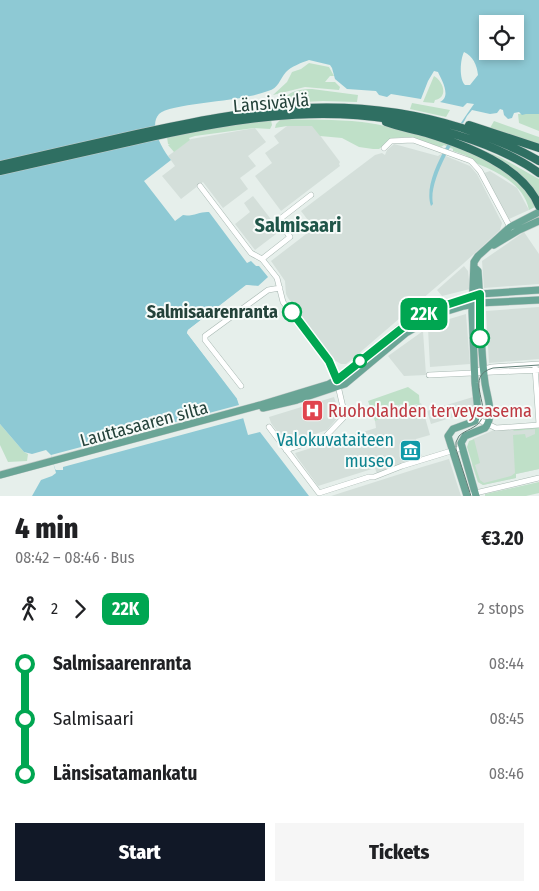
<!DOCTYPE html>
<meta charset="utf-8">
<style>
:root{--surface:#fff;--page:#f6f6f6;--text:#202124;--muted:#757577;--accent:#111827}
body{margin:0;font-family:"Fira Sans Condensed",sans-serif;background:var(--page);color:var(--text);height:100vh;display:flex;flex-direction:column;font-size:19px;white-space:nowrap}
*{box-sizing:border-box;margin:0}
p{font-size:16px;color:var(--muted)}
.icon{flex:none;width:28px;height:28px;fill:none;stroke:currentColor;stroke-width:2;stroke-linecap:round;stroke-linejoin:round}
.map{position:relative;height:496px;overflow:hidden}
.details{display:flex;flex-direction:column;background:var(--surface);flex:1}
.details>*{flex:none}
.badge{padding:0 10px;border-radius:8px;font-size:18px;line-height:32px}
.buttons{position:absolute;left:479px;top:15px;display:grid;gap:10px}
.buttons a{display:grid;place-items:center;width:45px;height:45px;border-radius:0px;background:var(--surface);box-shadow:0 2px 8px #0003;font-size:25px}
.map>.badge{position:absolute;translate:-50% -50%;box-shadow:0 0 0 2px #fff}
.legs{display:flex;align-items:center;gap:8px;height:55px;padding:0 15px;font-size:16px}
.legs p{margin-inline-start:auto}
.headline{display:flex;align-items:center;justify-content:space-between;height:85px;padding:0 15px}
h1{font-size:28px;font-weight:800;line-height:38px}
.action{display:flex;gap:10px;margin-top:auto;padding:10px 15px}
.action a{flex:1;height:58px;border-radius:0px;background:var(--accent);color:#fff;font-size:20px;font-weight:800;line-height:58px;text-align:center}
.action a+a{background:var(--page);color:var(--text)}
ul{padding:0 15px;list-style:none}
li{display:flex;align-items:center;gap:18px;height:55px;font-size:19px}
li i{display:grid;place-items:center;width:8px;height:100%;margin:0 6px;background:currentColor}
li i::after{content:'';width:12px;height:12px;margin:-6px;border:4px solid;border-radius:50%;background:var(--surface)}
li p{margin-inline-start:auto}
li:first-child i{background:linear-gradient(#0000 50%,currentColor 0)}
li:last-child i{background:linear-gradient(currentColor 50%,#0000 0)}
.map>svg:first-child{display:block}
.built{fill:#d4dfda}
.green{fill:#bfe0c8}
.water{fill:#8ec9d4;fill-rule:evenodd}
.pier{fill:#e6efeb}
.lines{fill:none;stroke-linecap:round;stroke-linejoin:round}
.minor-casing{stroke:#a8b8b2;stroke-width:6}
.major-casing{stroke:#c2cac8;stroke-width:8}
.highway-casing{stroke:#c2cac8;stroke-width:9}
.minor{stroke:#fff;stroke-width:5}
.major{stroke:#6aa596;stroke-width:7}
.highway{stroke:#2f6f62;stroke-width:8}
.tram{stroke:#5f7d75;stroke-width:1}
.line-1-casing{stroke:#fff;stroke-width:11}
.line-1{stroke:#00a651;stroke-width:8}
.stop-1-dot{fill:#fff;stroke:#00a651;stroke-width:2.5}
.labels{text-anchor:middle;dominant-baseline:central;stroke-width:4;stroke-linejoin:round;paint-order:stroke}
.street-label{font-size:18px;fill:#24423a;stroke:#f7fbf9}
.stop-label{font-size:18px;font-weight:bold;fill:#24423a;stroke:#f7fbf9;text-anchor:end}
.health-label{font-size:18px;fill:#be3a42;stroke:#f7fbf9;text-anchor:start}
.culture-label{font-size:18px;fill:#0d838f;stroke:#f7fbf9;text-anchor:end}
.quarter-label{font-size:20px;font-weight:bold;fill:#1f5548;stroke:#f7fbf9}
</style>
<div class="map">
<svg width="539" height="496" viewBox="0 0 539 496">
<rect width="100%" height="100%" fill="#e6efeb"/>
<path class="built" d="M287,126H313L340,162L339,164L340,166L281,211L255,176L272,163L265,153L279,143L274,136Z
M255,128L266,142L248,156L256,166L240,178L248,189L223,208L203,182L181,199L162,176L175,166L168,156L191,139Z
M394,144L438,156L441,154L470,166L477,174L502,223L500,230L464,263L350,361L346,364H341L334,360L288,298L286,294L285,281L271,261L314,228L301,211L375,155L382,153L385,155L387,150Z
M490,171L517,188L529,210L509,219L484,173Z
M253,196L280,231L255,250L235,224L250,212L244,203Z
M524,232L539,254V284L484,288L482,261Z
M464,266L468,271L470,289L442,296L437,290Z
M539,307V359L489,363L486,311Z
M466,314L470,364L430,367L428,328L446,320Z
M423,331L426,375L404,376L388,356Z
M334,397L340,415L327,430L286,444L271,423L269,417Z
M473,397L476,410L431,424L427,411Z
M406,403L407,407L421,403L430,435L416,439L422,456L417,457V459L377,474L375,468L318,486L297,457L295,453L376,428L375,421L383,418L381,411Z
M539,427V469L516,474V478L483,485L478,482L472,465L471,443L473,439L494,430Z
M449,459L461,496H331L422,467Z"/>
<path class="green" d="M309,63L329,67L334,76H330L325,82H335L340,87L339,90L305,87L273,95L287,82L292,72L301,69Z
M434,76C443,81 449,97 435,100L434,103L423,102Z
M312,89L358,95L357,102L323,101L283,103C285,91 302,89 312,89Z
M412,103L450,110L446,117L410,109Z
M518,114H539V131L519,123Z
M281,119C308,120 335,119 362,122C407,128 521,158 535,207L529,210C524,185 500,173 478,164C474,162 472,159 468,157C464,154 458,153 453,151V149L444,145L441,147L407,137L393,138L379,149H373L359,147L342,138L320,136L312,126H287L275,128L276,124Z
M271,120L272,125L270,129L254,128L195,136L189,138L190,140L174,152L168,145L170,144H168L167,137L219,127Z
M494,121L536,136L539,137V145L490,128Z
M461,141L500,157L537,178L539,179V199C527,171 486,156 460,142Z
M408,387L419,395L420,408L417,404L407,407L406,403L381,410L383,418L375,421L368,401Z
M0,424L24,452L28,454L27,461L8,462L0,445Z
M539,427V469L516,474V478L483,485L478,482L467,447L469,441L488,434L474,439L480,463L475,465L480,480L484,483L511,476L515,473L513,435L525,434L526,438L535,434V429L514,431L512,429Z
M539,482V493L526,496H485V494Z"/>
<path class="water" d="M0,0H539V114H526L522,115L519,112L514,113L512,118L508,119L504,115L503,110L500,109L497,113L490,114L472,110L467,116C455,139 428,181 433,204L431,206C421,178 458,127 474,104L467,103L463,107L440,102C452,96 441,79 438,72L434,71L428,81L421,99L391,94L387,97L379,95L376,91L347,89L335,79L332,68L330,65L309,60C303,62 290,67 286,72C279,80 279,88 268,91C262,93 256,95 250,96C233,101 169,104 159,114C148,126 163,150 171,160L144,181L175,221L183,215C192,217 201,211 209,212L247,263L251,261L256,266H259L268,277L257,287L246,285L188,330L187,333L238,400L248,435L260,432L309,496H32L41,480L52,476L56,473L51,455L46,450L32,454L24,452L0,424ZM488,24H515V51H488ZM464,52C473,56 477,65 478,75L470,85H465C459,79 460,60 464,52Z"/>
<path class="pier" d="M247,285L259,286L261,288L258,289L248,287L191,331L190,333L240,399L244,418L63,467V470H56L55,469L51,455L239,405L237,399L238,397L236,394L235,395L187,333L188,330Z"/>
<g class="lines">
<defs>
<path id="minor" d="M384,148L391,141L413,140L471,161L480,171L511,229
M200,186L251,253L262,259L277,278L283,302L329,361L336,377L345,416L325,437L286,450
M262,259L290,237L280,222V219L311,195
M535,367L539,424
M473,372L492,367L539,364
M429,375L539,370
M241,386L205,340V336L268,290L280,288
M477,419L496,428L539,425
M269,427L319,493L369,477H374L402,466L461,448
M467,495L539,478"/>
<path id="major" d="M494,245L519,230L539,221
M476,269L478,271C481,309 480,346 485,383C487,397 495,416 485,428L465,436L461,443L476,496
M263,408L297,400L345,384L406,333L441,313L464,306L479,303L539,300
M0,475L260,405L329,384L346,374L401,327L437,308L480,294L539,290
M467,496L448,436L453,429L475,421L478,411L475,383L472,311L474,262L478,256L510,227L539,212"/>
<path id="highway" d="M386,122C399,127 413,129 426,133C465,145 523,166 539,206
M469,125L539,148
M0,165C46,155 91,144 137,134C250,109 349,92 462,128C488,137 516,147 539,161
M0,171C44,161 89,151 133,141C244,116 346,98 457,135C486,144 514,155 539,173"/>
</defs>
<use href="#minor" class="minor-casing"/>
<use href="#major" class="major-casing"/>
<use href="#highway" class="highway-casing"/>
<use href="#minor" class="minor"/>
<use href="#major" class="major"/>
<use href="#highway" class="highway"/>
<path class="tram" d="M471,496L456,449V442L459,436C465,430 477,428 481,420C490,404 464,376 493,368L539,365"/>
</g>
<g class="lines">
<defs>
<path id="line-1" d="M292,312L329,361L337,380L410,322L437,308L480,294V338"/>
</defs>
<use href="#line-1" class="line-1-casing"/>
<use href="#line-1" class="line-1"/>
</g>
<defs>
<symbol id="hospital-square" viewBox="-11 -11 22 22"><rect x="-9" y="-9" width="18" height="18" rx="4" fill="#e0444e" stroke="#f7fbf9"/><path d="M-5-5h3v3.5h4V-5h3V5h-3V1.5h-4V5h-3Z" fill="#fff"/></symbol>
<symbol id="museum-square" viewBox="-11 -11 22 22"><rect x="-9" y="-9" width="18" height="18" rx="4" fill="#0f9aa8" stroke="#f7fbf9"/><path d="M0-6L6-3V-2H-6V-3ZM-5-1h2V3h-2ZM-1-1h2V3h-2ZM3-1h2V3H3ZM-6 4H6V6H-6Z" fill="#fff"/></symbol>
</defs>
<g fill-rule="evenodd">
<use href="#hospital-square" x="300" y="398" width="25" height="25"/>
<use href="#museum-square" x="398" y="438" width="25" height="25"/>
</g>
<g class="stop-1-dot">
<circle cx="292" cy="312" r="9"/>
<circle cx="480" cy="338" r="9"/>
<circle cx="360" cy="361" r="6"/>
</g>
<g class="labels">
<g class="street-label">
<text transform="translate(271 103) rotate(-5)">Länsiväylä</text>
<text transform="translate(144 424) rotate(-15)">Lauttasaaren silta</text>
</g>
<g class="stop-label">
<text x="278" y="312">Salmisaarenranta</text>
</g>
<g class="health-label">
<text x="328" y="411">Ruoholahden terveysasema</text>
</g>
<g class="culture-label">
<text x="394" y="440">Valokuvataiteen<tspan x="394" dy="21">museo</tspan></text>
</g>
<g class="quarter-label">
<text x="298" y="225">Salmisaari</text>
</g>
</g>
</svg>
<div class="buttons">
<a><svg class="icon" aria-label="locate" viewBox="0 0 24 24"><circle cx="12" cy="12" r="6"/><path d="M12 2v4M12 18v4M2 12h4M18 12h4"/></svg></a>
</div>
<b class="badge" style="left:424px;top:314px;background:#00a651;color:#fff">22K</b>
</div>
<section class="details">
<div class="headline"><div><h1>4 min</h1><p>08:42 – 08:46 · Bus</p></div><b>€3.20</b></div>
<div class="legs"><svg class="icon" aria-label="walk" viewBox="0 0 24 24"><circle cx="13" cy="4" r="2"/><path d="M13 8l-2 6 4 7M11 14l-3 7M7 12l3-4h3l4 4"/></svg>2<svg class="icon" aria-label="forward" viewBox="0 0 24 24"><path d="M9 5l7 7-7 7"/></svg><b class="badge" style="background:#00a651;color:#fff">22K</b><p>2 stops</p></div>
<ul>
<li><i style="color:#00a651"></i><b>Salmisaarenranta</b><p>08:44</p></li>
<li><i style="color:#00a651"></i><span>Salmisaari</span><p>08:45</p></li>
<li><i style="color:#00a651"></i><b>Länsisatamankatu</b><p>08:46</p></li>
</ul>
<div class="action"><a>Start</a><a>Tickets</a></div>
</section>
